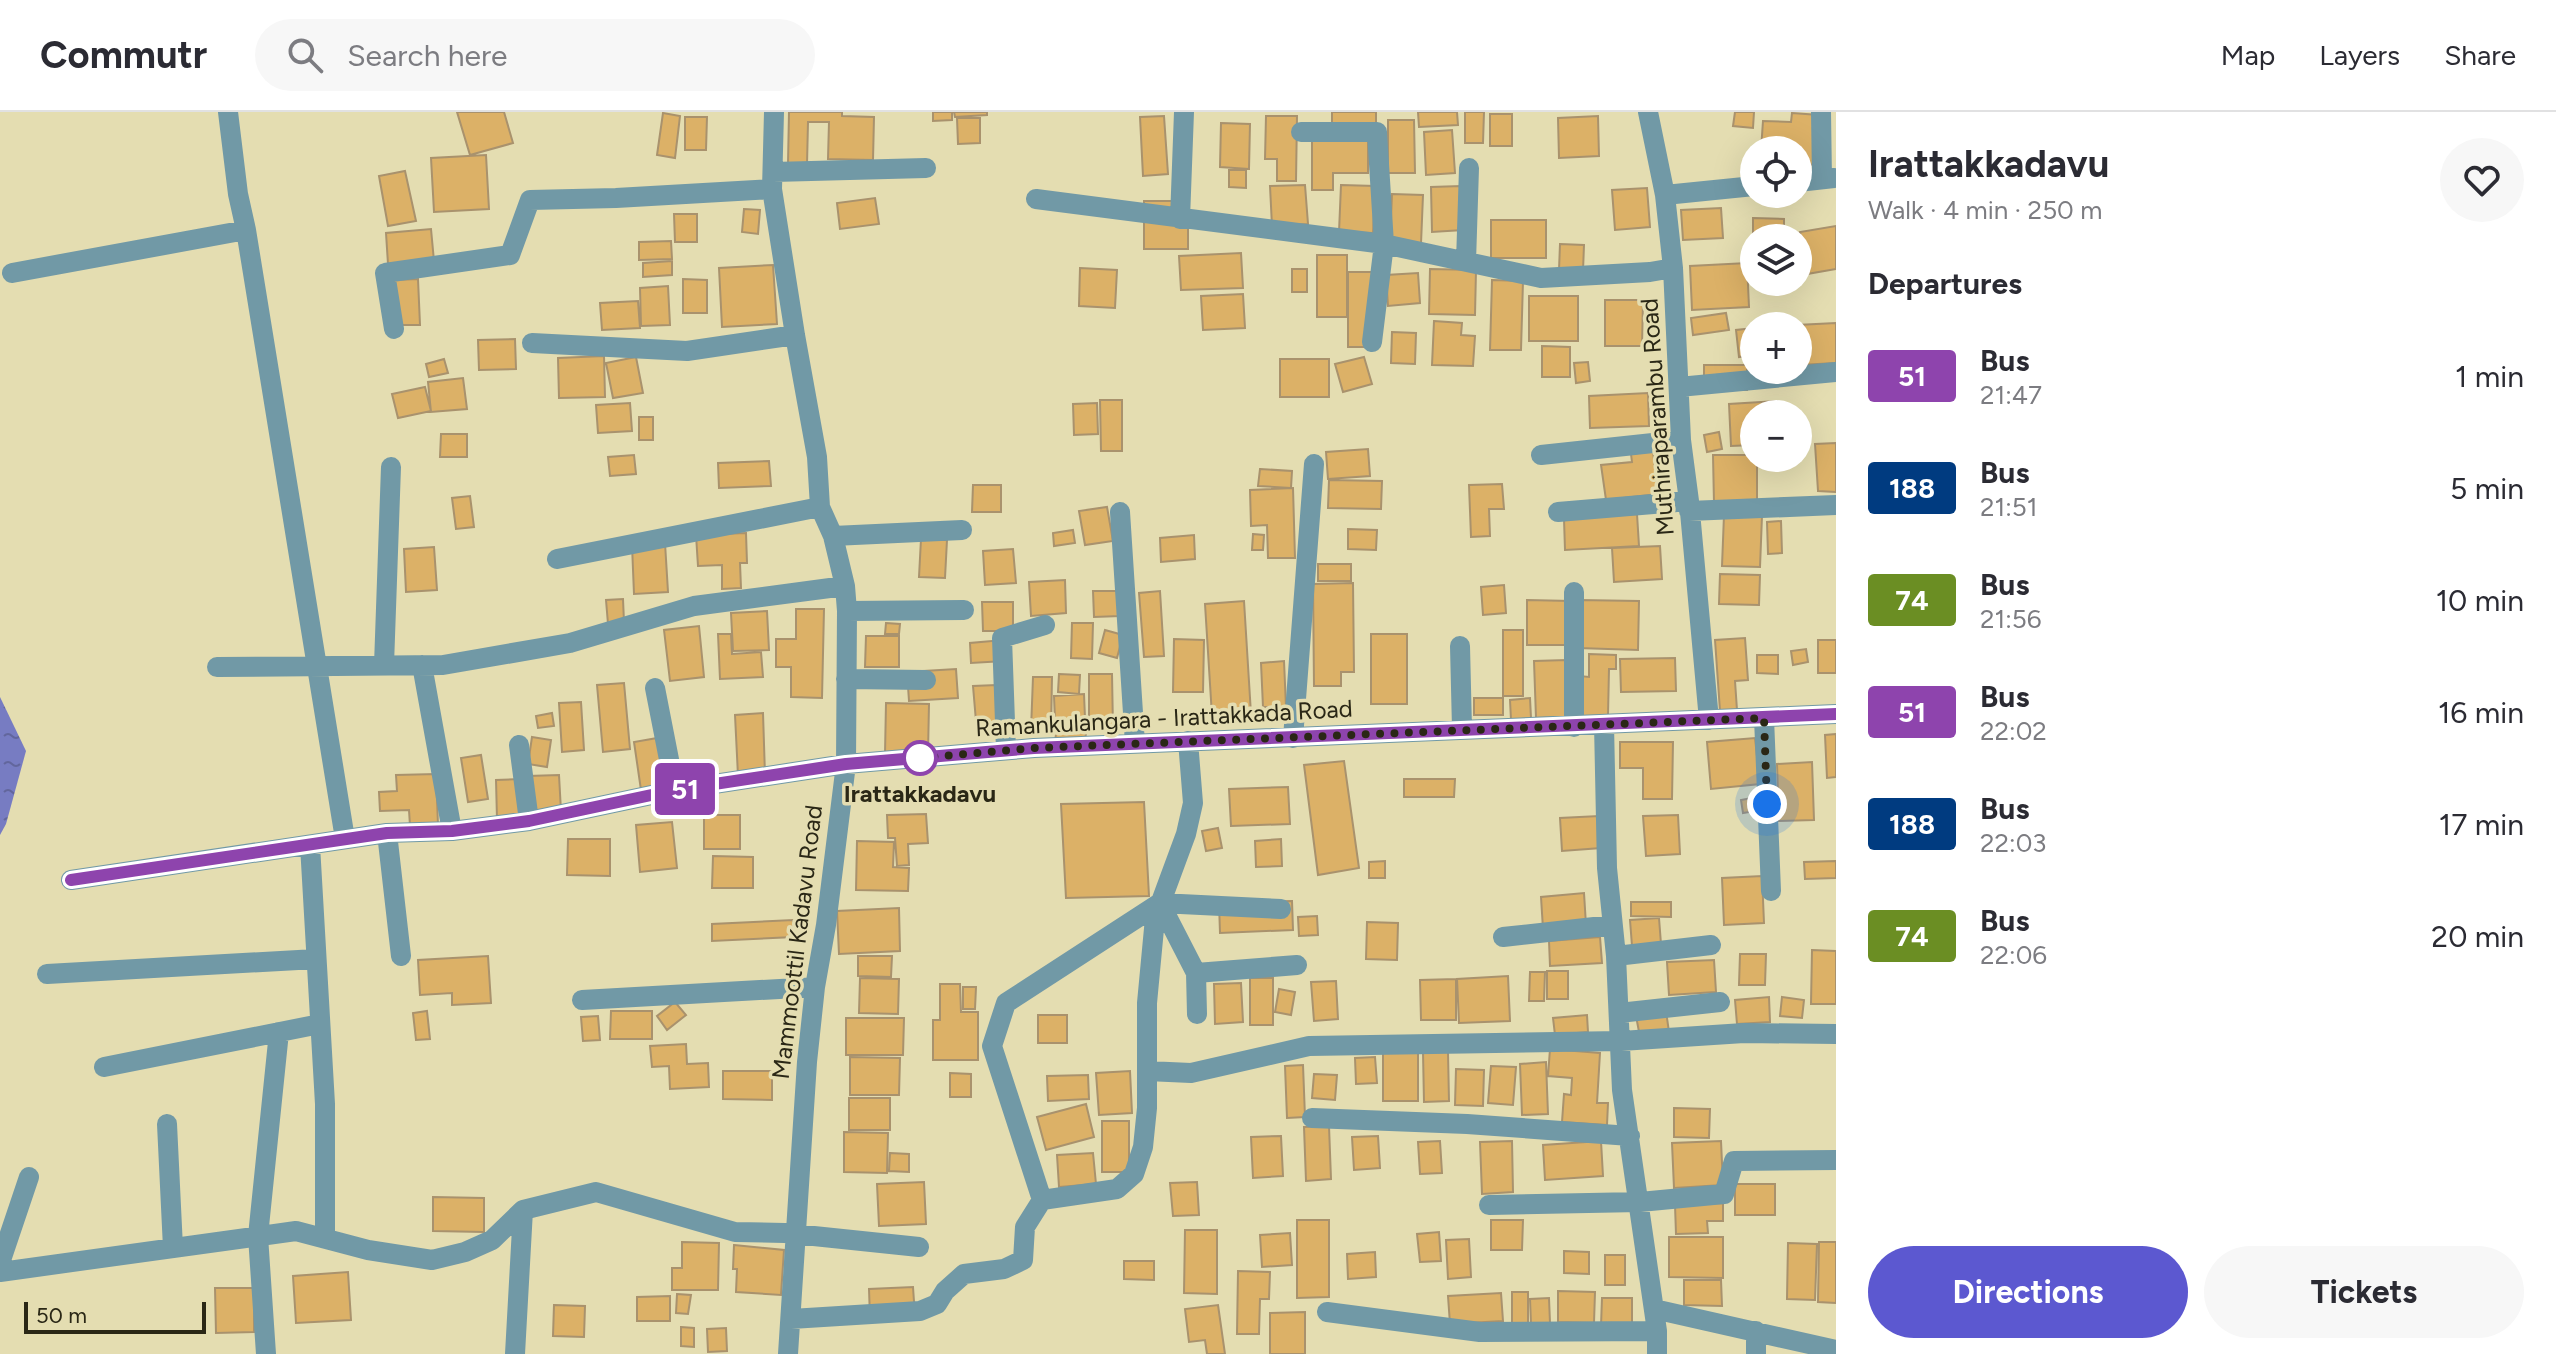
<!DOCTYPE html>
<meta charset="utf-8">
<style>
:root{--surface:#fff;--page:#f7f7f7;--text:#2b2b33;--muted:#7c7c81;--line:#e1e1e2;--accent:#5c58d0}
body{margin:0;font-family:Figtree,sans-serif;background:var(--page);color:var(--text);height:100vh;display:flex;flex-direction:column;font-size:30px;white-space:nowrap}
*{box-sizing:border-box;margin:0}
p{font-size:26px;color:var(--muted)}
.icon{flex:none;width:44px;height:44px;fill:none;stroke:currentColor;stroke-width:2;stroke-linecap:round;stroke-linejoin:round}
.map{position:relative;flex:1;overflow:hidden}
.panel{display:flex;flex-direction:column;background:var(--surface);width:720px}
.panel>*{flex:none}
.badge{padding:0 16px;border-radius:6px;font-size:28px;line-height:52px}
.controls{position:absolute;left:1740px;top:24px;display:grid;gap:16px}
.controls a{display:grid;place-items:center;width:72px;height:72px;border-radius:50%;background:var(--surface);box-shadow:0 8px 32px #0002;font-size:40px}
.scale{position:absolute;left:24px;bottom:20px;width:182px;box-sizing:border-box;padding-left:8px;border:4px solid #2a2716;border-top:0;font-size:22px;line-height:28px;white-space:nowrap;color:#2a2716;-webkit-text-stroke:6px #e4ddb1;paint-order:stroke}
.you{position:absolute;width:40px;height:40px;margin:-20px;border:6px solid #fff;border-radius:50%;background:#1a73e8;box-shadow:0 0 0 12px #1a73e833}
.map>.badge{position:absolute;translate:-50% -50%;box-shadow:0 0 0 4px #fff}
h2{padding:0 32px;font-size:30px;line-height:72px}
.round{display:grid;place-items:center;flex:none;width:84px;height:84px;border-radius:42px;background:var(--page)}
.head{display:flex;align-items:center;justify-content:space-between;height:136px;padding:0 32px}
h1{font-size:38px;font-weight:700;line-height:60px}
.cta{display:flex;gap:16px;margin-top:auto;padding:16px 32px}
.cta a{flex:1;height:92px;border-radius:48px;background:var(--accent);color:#fff;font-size:32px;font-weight:700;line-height:92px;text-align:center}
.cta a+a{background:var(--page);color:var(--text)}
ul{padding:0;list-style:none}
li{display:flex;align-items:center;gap:24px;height:112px;padding:0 32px}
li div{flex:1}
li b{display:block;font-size:30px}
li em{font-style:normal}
li .badge{min-width:88px;font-weight:700;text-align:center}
header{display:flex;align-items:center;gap:48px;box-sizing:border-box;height:112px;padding:0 40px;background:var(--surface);border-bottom:2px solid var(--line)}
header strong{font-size:38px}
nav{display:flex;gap:44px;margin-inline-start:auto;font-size:28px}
.search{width:560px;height:72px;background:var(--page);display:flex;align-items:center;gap:20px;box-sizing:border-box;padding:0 28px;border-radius:44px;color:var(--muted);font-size:30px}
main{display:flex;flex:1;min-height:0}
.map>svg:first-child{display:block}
.water{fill:url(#water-ripples)}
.building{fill:#dcb167;stroke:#a9926d;stroke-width:2}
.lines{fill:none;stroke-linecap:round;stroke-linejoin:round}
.street{stroke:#7199a6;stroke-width:20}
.line-casing{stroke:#fff;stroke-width:18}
.line{stroke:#8e44ad;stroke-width:12}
.walk{stroke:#2a2716;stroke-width:8;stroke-dasharray:0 14.4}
.stop-dot{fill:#fff;stroke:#8e44ad;stroke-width:4}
.labels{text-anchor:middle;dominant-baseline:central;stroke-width:7;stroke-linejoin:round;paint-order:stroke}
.street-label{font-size:24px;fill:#2a2716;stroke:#e4ddb1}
.stop-label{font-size:24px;font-weight:bold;fill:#2a2716;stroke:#e4ddb1}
</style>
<header>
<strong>Commutr</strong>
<div class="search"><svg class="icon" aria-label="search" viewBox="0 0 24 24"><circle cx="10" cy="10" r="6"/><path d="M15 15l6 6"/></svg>Search here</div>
<nav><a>Map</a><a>Layers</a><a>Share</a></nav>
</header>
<main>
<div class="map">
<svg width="1836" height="1242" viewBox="0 0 1836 1242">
<defs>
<pattern id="water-ripples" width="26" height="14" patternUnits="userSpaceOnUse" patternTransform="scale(2)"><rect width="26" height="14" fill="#777cc2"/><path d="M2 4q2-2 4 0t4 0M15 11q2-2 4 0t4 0" fill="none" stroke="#62669d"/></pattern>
</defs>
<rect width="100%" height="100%" fill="#e4ddb1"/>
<path class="water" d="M0,585L26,639L6,712L0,723Z"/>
<path class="building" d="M457,0H504L513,31L470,43Z
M789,0H842V4L874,5L873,48L828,47L829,10H808L807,53L788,52Z
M933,0H952V8L933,9Z
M954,0H987V3L955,5Z
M1332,0H1376V16H1332Z
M1418,0H1457L1458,13L1419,15Z
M1465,0H1484L1483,31H1465Z
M1735,0H1754L1753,16L1733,14Z
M663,1L680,4L675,46L657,43Z
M1792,1L1819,3L1816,53L1798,52V38H1761L1763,9L1791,10Z
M1490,2H1512V34H1490Z
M1164,4L1168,62L1143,64L1140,5Z
M1266,4H1297L1296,69H1277V47H1265Z
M1598,4L1599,44L1559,46L1558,6Z
M685,5H707L706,38H685Z
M957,6H980V31L958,32Z
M1388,8H1414L1415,61H1388Z
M1221,11L1250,12L1249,57L1220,55Z
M1452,18L1455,61L1426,63L1424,20Z
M1312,24H1368V61H1333V78H1312Z
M486,43L489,97L434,100L431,46Z
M1229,58H1246V76L1229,75Z
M405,59L416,109L388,114L379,64Z
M1305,73L1308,112L1272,114L1270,74Z
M1341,73L1375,74L1373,121L1339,120Z
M1461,74L1463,118L1432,120L1431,75Z
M1647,76L1650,115L1615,118L1612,78Z
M1392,82L1423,83L1421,132L1390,131Z
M875,86L879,112L840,117L837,91Z
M1144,89H1188V137H1144Z
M1721,96L1723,126L1683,128L1681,98Z
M744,97L760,98L758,122L742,120Z
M674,102H697V130H675Z
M1753,106L1784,107V126H1754L1753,133Z
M1491,108H1546V146H1491Z
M1836,114V157L1807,162L1800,120Z
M431,117L434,149L388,152L386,121Z
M671,129L672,147L639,148V130Z
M1560,132L1584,133L1583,159L1559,158Z
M1241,141L1243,176L1181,178L1179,144Z
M1317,143H1347V205H1317Z
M672,149V163L643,165V151Z
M1747,151L1749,195L1692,198L1690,154Z
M773,153L777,212L722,215L719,156Z
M1080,156L1117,158L1115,196L1079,194Z
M1292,157H1307V180H1292Z
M1430,157L1476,158L1475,203L1429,202Z
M1348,160H1372V235H1348Z
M1418,161L1420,191L1388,194L1386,163Z
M418,167L420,213H396L394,168Z
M683,167L707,168V201H683Z
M1492,168L1523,169L1521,238H1490Z
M668,174L670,213L641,214L640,176Z
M1243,182L1245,216L1203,218L1201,184Z
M1529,184H1578V229H1529Z
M1605,188H1643L1642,234H1605Z
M638,189L640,216L602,218L600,191Z
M1726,201L1729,218L1693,223L1691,206Z
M1434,209L1462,211L1461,223L1475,224L1473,254L1432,253Z
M1836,211V251L1799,253L1797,213Z
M1754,216V243L1739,245L1736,218Z
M1392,220L1416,221L1415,252L1391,251Z
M515,227L516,257L479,258L478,228Z
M1542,234L1570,235V265H1542Z
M604,244L605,285L559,286L558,246Z
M636,245L643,281L613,286L606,251Z
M1364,245L1372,272L1343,280L1335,252Z
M444,247L448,261L429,265L426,252Z
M1280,247H1329V285H1280Z
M1588,250L1590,269L1576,271L1574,251Z
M1704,253H1747V278H1704Z
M463,266L467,297L431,300L428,270Z
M425,275L431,299L398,306L392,282Z
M1648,281L1649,314L1590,316L1589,284Z
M1100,288H1122V339H1101Z
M1777,289V302H1754V333L1731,334L1729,292Z
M630,291L632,319L598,321L596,293Z
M1097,291L1098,322L1074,323L1073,292Z
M639,305H653V328H639Z
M1719,320L1722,337L1707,340L1704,323Z
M441,322H467V345H440Z
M1836,331V380L1818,379L1815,332Z
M1368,337L1370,364L1328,367L1326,340Z
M1653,339L1658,382L1606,388L1601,353L1632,350L1631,342Z
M634,343L636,362L610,364L608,345Z
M1713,343H1754V346H1757V391H1714Z
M769,349L771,374L719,376L718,351Z
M1260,357L1292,359L1291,376L1258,374Z
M1329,368L1382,369L1381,397L1328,396Z
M1502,372L1504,397H1489L1490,424L1471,425L1469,373Z
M973,373H1001V400H972Z
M1293,376L1295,446H1268L1267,413L1251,414L1250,378Z
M470,384L474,415L456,417L452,386Z
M1107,395L1113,429L1085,433L1079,399Z
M1637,402L1639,434L1565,438L1564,407Z
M1724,403L1762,404L1760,455L1722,454Z
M1781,409L1782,441L1768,442L1767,410Z
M1348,417L1377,418L1376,438L1348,437Z
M1073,418L1075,431L1054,434L1053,421Z
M746,421L747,451H740L741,476L722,477V453L698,454L696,423Z
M1253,422L1264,423L1263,438H1252Z
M1194,423L1195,447L1161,450L1160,426Z
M921,427L947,428L945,466L919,465Z
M665,431L668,480L634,482L632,433Z
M1660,434L1662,467L1614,470L1612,436Z
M434,435L437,478L406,480L404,437Z
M1013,437L1016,471L985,473L983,439Z
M1318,452H1351V469H1318Z
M1720,462L1760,463L1759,493L1719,492Z
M1065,468L1066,501L1031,504L1029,470Z
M1353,471L1354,560H1341V574H1314L1313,472Z
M1504,473L1506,501L1483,503L1481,475Z
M1093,479H1119L1120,504L1094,505Z
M1160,479L1164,544L1144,545L1139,481Z
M623,487L624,510L608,512L606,488Z
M1527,488L1571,489V533H1527Z
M1579,488L1639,489L1638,538L1578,536Z
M1244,489L1251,602L1212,604L1205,492Z
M982,490H1013V519H983Z
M796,497H824L822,586L791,585V555H776V527H796Z
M767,499L769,538L733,539L731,501Z
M886,511L900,512L899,522H885Z
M1072,511H1093L1092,547L1071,546Z
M699,514L704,565L670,569L664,518Z
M1105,518L1123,523L1117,546L1099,541Z
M1503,518H1523V584H1503Z
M718,522H731L732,542L761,540L763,565L720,567Z
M1371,522H1407V592H1371Z
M866,524H899V555H865Z
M1745,526L1748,568L1735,569L1737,598L1720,599L1715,528Z
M1174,527L1204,528L1203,580H1173Z
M1003,528L1004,549L971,551L970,531Z
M1818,528H1836V561H1818Z
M1806,537L1808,550L1793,553L1791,539Z
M1589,542L1616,543V557H1609L1608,604H1579L1580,564L1589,565Z
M1757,543H1778V562L1757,561Z
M1675,546L1676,579L1621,580L1620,547Z
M1567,548L1569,605L1536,606L1534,549Z
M1284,549L1286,595H1263L1261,551Z
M956,557L958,586L909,589L907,560Z
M1059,562L1080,563L1079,582L1058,580Z
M1089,562H1112L1113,617H1089Z
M1033,565H1052L1051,619L1031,618Z
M624,571L630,637L603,640L597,573Z
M997,573L1013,619L977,621L973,574Z
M1084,582L1086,630L1056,632L1054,584Z
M1474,586H1503V603H1474Z
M1530,586L1531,606L1511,608L1510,588Z
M581,590L584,638L562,640L559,591Z
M886,591L929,592L928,642H885Z
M552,601L554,614L538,616L536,604Z
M763,601L765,663L738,664L735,603Z
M1836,622V665L1827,666L1825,623Z
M532,625L551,628L547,655L528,652Z
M663,625L671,673L641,678L634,630Z
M1755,626L1760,672L1711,677L1707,630Z
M1620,630H1673L1672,687H1643V656H1620Z
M481,643L488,687L468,690L461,646Z
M1344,649L1359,756L1318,763L1304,653Z
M1812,650L1814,708L1779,709L1777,652Z
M436,662L438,713L410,714L409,698L380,699L379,680L397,679L396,663Z
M559,663L561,699L530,700L528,664Z
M520,667L521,706L497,707L496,668Z
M1404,667H1455L1454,685H1404Z
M1288,675L1290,712L1231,714L1229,677Z
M1752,686L1755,699L1743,701L1741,688Z
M1144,690L1149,784L1066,786L1061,692Z
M926,702L928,731L908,732L909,753L897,754L895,726H888L887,703Z
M704,703H740V737H704Z
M1678,703L1680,742L1646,744L1643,704Z
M1599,704L1601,736L1562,739L1560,706Z
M672,710L677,756L640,760L636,713Z
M1218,716L1222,736L1206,739L1202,719Z
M568,727H610V764L567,763Z
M1281,727L1282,754L1256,755L1255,729Z
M857,729L894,730L893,755L909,756L908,779L856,778Z
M713,744L753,745V776H712Z
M1385,749V766H1369V750Z
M1836,749V766L1805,767L1804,750Z
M1762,764L1764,811L1724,813L1722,766Z
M1584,781L1586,813L1543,817L1541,785Z
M1292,789L1293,818L1220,821L1219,791Z
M1631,790H1671V805L1631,804Z
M899,796L900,839L839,842L837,799Z
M1317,804L1318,823L1299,824L1298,805Z
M1659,806L1661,832L1632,834L1630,808Z
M793,808L794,825L712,829V812Z
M1367,810L1398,811L1397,848L1366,847Z
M1600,825L1602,851L1550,854L1549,829Z
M1812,838L1836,839V892H1811Z
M1740,842H1766L1765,873H1739Z
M488,844L491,891L452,893V881L420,883L418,848Z
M858,844H892L891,865L858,864Z
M1714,848L1716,880L1669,883L1667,850Z
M1547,859H1568V887H1547Z
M1530,860H1545L1544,889H1529Z
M1508,864L1510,909L1459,911L1457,867Z
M860,866L899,867L898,902L859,901Z
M1250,866H1273V913H1250Z
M1456,867V908H1421L1420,868Z
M1336,869L1338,907L1314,909L1311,870Z
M1241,871L1243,910L1215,912L1214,872Z
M940,872H960L961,900H978V948H933V908H940Z
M963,875H976L975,897H963Z
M1279,877L1295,880L1291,903L1275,900Z
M1769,885L1770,910L1737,912L1735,888Z
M1782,885L1804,888L1802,906L1780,904Z
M675,890L686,903L667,918L657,904Z
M427,899L430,927L416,928L413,901Z
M611,899H652V927H610Z
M1666,899L1669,920L1640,925L1636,904Z
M1038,903H1067V931H1038Z
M1587,903L1588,920L1555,923L1553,906Z
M598,904L600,928L583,929L581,905Z
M846,906H904L903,943H846Z
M686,932L687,952L708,951L709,975L670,977L669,954L652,955L650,934Z
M1550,937L1600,941L1597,991H1608L1607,1013L1562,1010L1564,982L1571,983L1572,966L1548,964Z
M1423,940H1448L1449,989L1424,990Z
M1383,941H1418V989H1383Z
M850,945L900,946L899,983H850Z
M1375,945L1377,971L1356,972L1355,946Z
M1546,950L1548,1002L1522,1003L1520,952Z
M1303,953L1305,1005L1287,1006L1285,954Z
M1491,954L1516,955L1513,993L1488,991Z
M1456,957L1484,958L1483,994L1455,993Z
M723,959H772V988L723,987Z
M1130,959L1132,1001L1099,1003L1096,961Z
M950,961L971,962V985H950Z
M1314,962L1337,963L1335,988L1312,986Z
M1088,963L1089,987L1048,989L1047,964Z
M849,986H890V1018H849Z
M1086,992L1094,1025L1046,1038L1037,1005Z
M1674,996L1710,997L1709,1026L1674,1025Z
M1102,1009H1129V1060H1102Z
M1329,1014L1331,1067L1306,1069L1304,1015Z
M844,1020L888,1021L887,1061L844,1060Z
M1281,1024L1283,1064L1253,1066L1251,1025Z
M1378,1024L1380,1056L1354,1058L1352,1025Z
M1440,1029L1442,1061L1420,1062L1418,1030Z
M1512,1029L1513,1080L1482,1082L1480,1030Z
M1601,1029L1603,1064L1545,1068L1543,1033Z
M1721,1029L1723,1073L1674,1076L1672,1031Z
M890,1041L909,1042V1060L889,1059Z
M1093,1041L1096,1072L1059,1075L1057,1043Z
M924,1070L926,1112L879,1114L877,1072Z
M1197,1070L1199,1103L1173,1104L1170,1071Z
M1735,1072H1775V1103H1735Z
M433,1085L484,1086V1120L433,1119Z
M1723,1091V1109H1707L1708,1121L1676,1122L1675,1093Z
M1297,1108H1329V1185L1297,1186Z
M1491,1108H1523L1522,1138H1491Z
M1185,1118H1217V1182L1184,1181Z
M1439,1120L1441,1149L1420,1150L1417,1122Z
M1290,1121L1292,1153L1262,1155L1260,1123Z
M1669,1125H1723V1166L1669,1165Z
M1469,1127L1471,1165L1448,1167L1446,1128Z
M682,1130L719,1131L718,1178H672V1156H682Z
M1819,1130H1836V1191L1818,1190Z
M1788,1131L1817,1132L1815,1188L1787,1187Z
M734,1133L784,1138L781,1183L736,1180L737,1157H733Z
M1564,1139L1589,1140V1162L1564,1161Z
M1375,1140L1376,1165L1348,1167L1347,1142Z
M1605,1143H1625V1173H1605Z
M1124,1149H1154V1168L1124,1167Z
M1238,1159L1270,1160L1269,1187H1260L1259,1222H1237Z
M348,1160L351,1208L296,1211L293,1164Z
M1684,1168H1721L1722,1194L1684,1193Z
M913,1175L915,1204L870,1206L869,1177Z
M215,1176H254V1220L216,1221Z
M1558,1179L1595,1180L1594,1211L1558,1210Z
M1512,1180H1528V1215H1512Z
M1501,1181L1503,1209L1450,1212L1448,1184Z
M677,1182L691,1183L688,1202L676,1201Z
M670,1184V1209H637V1185Z
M1549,1186L1550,1211L1531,1212L1530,1187Z
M1602,1186H1632V1214H1601Z
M554,1193L585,1194L584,1225L553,1224Z
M1218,1193L1225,1242H1207L1205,1228L1189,1230L1185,1197Z
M1305,1200V1242H1270V1201Z
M681,1215L694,1216V1235L681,1234Z
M726,1216L727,1239L708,1240L707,1217Z"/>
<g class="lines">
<path class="street" d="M228,0L238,82L246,118L345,727
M774,0L772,77L795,223L817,345L820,395L833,424L845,474L847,499L846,652L826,813L815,875L807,950L788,1242
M1648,0L1665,83L1673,156L1681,328L1689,389L1709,608
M1821,0L1822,67
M1301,20H1377L1384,132L1372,230
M773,60L926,56
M1798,70L1834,66
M1665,83L1754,74
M1036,87L1384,132L1541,166L1650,160L1673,156
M1180,107L1184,0
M1466,150L1469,56
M12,161L246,118
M394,217L385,161L510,143L530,88L616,86L772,77
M532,231L687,239L795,223
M1679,275L1836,260
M1541,343L1681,328
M1689,399L1836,393
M1120,400L1135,632
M1558,400L1689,389
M833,424L962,418
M557,447L820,395
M1574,480V615
M847,499L964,498
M1460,534L1462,617
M384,553L391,355
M422,553L452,719
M217,555L443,553L570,531L694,494L845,474
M846,567L926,568
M655,576L675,678
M1764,606L1771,779
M1293,626L1314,352
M519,633L529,709
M1006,638L1002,526L1045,513
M387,721L401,844
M310,733L325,992V1127
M71,768L387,721L452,719L529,709L675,678L846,652L1034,636L1836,602
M1160,791L1196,861L1197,902
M1503,825L1612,813
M1616,844L1711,833
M1196,861L1297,853
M47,862L316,847
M582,888L815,875
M1619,901L1720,890
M104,955L320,912
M1147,959L1191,961L1309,934L1621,929L1744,921L1836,922
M1312,1006L1467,1012L1630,1024
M167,1012L173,1136
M1042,1088L992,934L1006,891L1160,791L1281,797
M1489,1093L1640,1090L1724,1082L1734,1049L1836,1048
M0,1151L29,1065
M0,1160L296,1119L368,1138L432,1148L465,1140L492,1128L523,1098L596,1080L735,1120L785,1121L919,1135
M1654,1197L1836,1238
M1327,1200L1480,1220L1657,1219L1622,978L1616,844L1607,756L1604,612
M791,1207L920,1199L937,1192L945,1179L964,1162L1004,1157L1023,1148L1025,1115L1042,1088L1117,1077L1134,1062L1143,1035L1147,996V891L1155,806L1186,722L1193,691L1188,629
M266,1242L258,1124L279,920
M515,1242L523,1098
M1657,1242V1219
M1756,1242V1219"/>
</g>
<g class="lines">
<defs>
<path id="line" d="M71,768L387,721L452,719L529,709L675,678L846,652L1034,636L1836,602"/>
</defs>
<use href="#line" class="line-casing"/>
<use href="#line" class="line"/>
<path class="walk" d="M920,646L1034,636L1764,606L1767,692"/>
</g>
<circle class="stop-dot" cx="920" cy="646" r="16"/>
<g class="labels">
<g class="street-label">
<text transform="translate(1657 305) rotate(-94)">Muthiraparambu Road</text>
<text transform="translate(1164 606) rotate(-3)">Ramankulangara - Irattakkada Road</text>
<text transform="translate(797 830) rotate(-83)">Mammoottil Kadavu Road</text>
</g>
<g class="stop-label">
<text x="920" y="681">Irattakkadavu</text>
</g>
</g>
</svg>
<div class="controls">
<a><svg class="icon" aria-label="locate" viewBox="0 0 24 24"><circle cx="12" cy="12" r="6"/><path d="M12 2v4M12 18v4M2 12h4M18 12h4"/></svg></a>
<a><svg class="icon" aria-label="layers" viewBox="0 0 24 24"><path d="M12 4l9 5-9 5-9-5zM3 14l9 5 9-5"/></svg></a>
<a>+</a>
<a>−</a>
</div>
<div class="scale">50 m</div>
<div class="you" style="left:1767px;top:692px"></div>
<b class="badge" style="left:685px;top:677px;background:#8e44ad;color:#fff">51</b>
</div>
<section class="panel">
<div class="head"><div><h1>Irattakkadavu</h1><p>Walk · 4 min · 250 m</p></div><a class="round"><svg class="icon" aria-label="heart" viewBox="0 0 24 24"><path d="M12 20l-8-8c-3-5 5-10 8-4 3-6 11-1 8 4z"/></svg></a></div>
<h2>Departures</h2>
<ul>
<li><span class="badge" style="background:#8e44ad;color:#fff">51</span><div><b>Bus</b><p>21:47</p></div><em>1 min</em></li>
<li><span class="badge" style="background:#003b80;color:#fff">188</span><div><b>Bus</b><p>21:51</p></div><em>5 min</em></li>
<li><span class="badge" style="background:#6b8e23;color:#fff">74</span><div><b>Bus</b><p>21:56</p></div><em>10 min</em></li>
<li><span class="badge" style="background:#8e44ad;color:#fff">51</span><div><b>Bus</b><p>22:02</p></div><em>16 min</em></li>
<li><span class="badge" style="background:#003b80;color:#fff">188</span><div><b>Bus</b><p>22:03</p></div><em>17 min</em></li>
<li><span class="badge" style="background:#6b8e23;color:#fff">74</span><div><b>Bus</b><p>22:06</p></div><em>20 min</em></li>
</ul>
<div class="cta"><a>Directions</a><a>Tickets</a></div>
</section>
</main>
